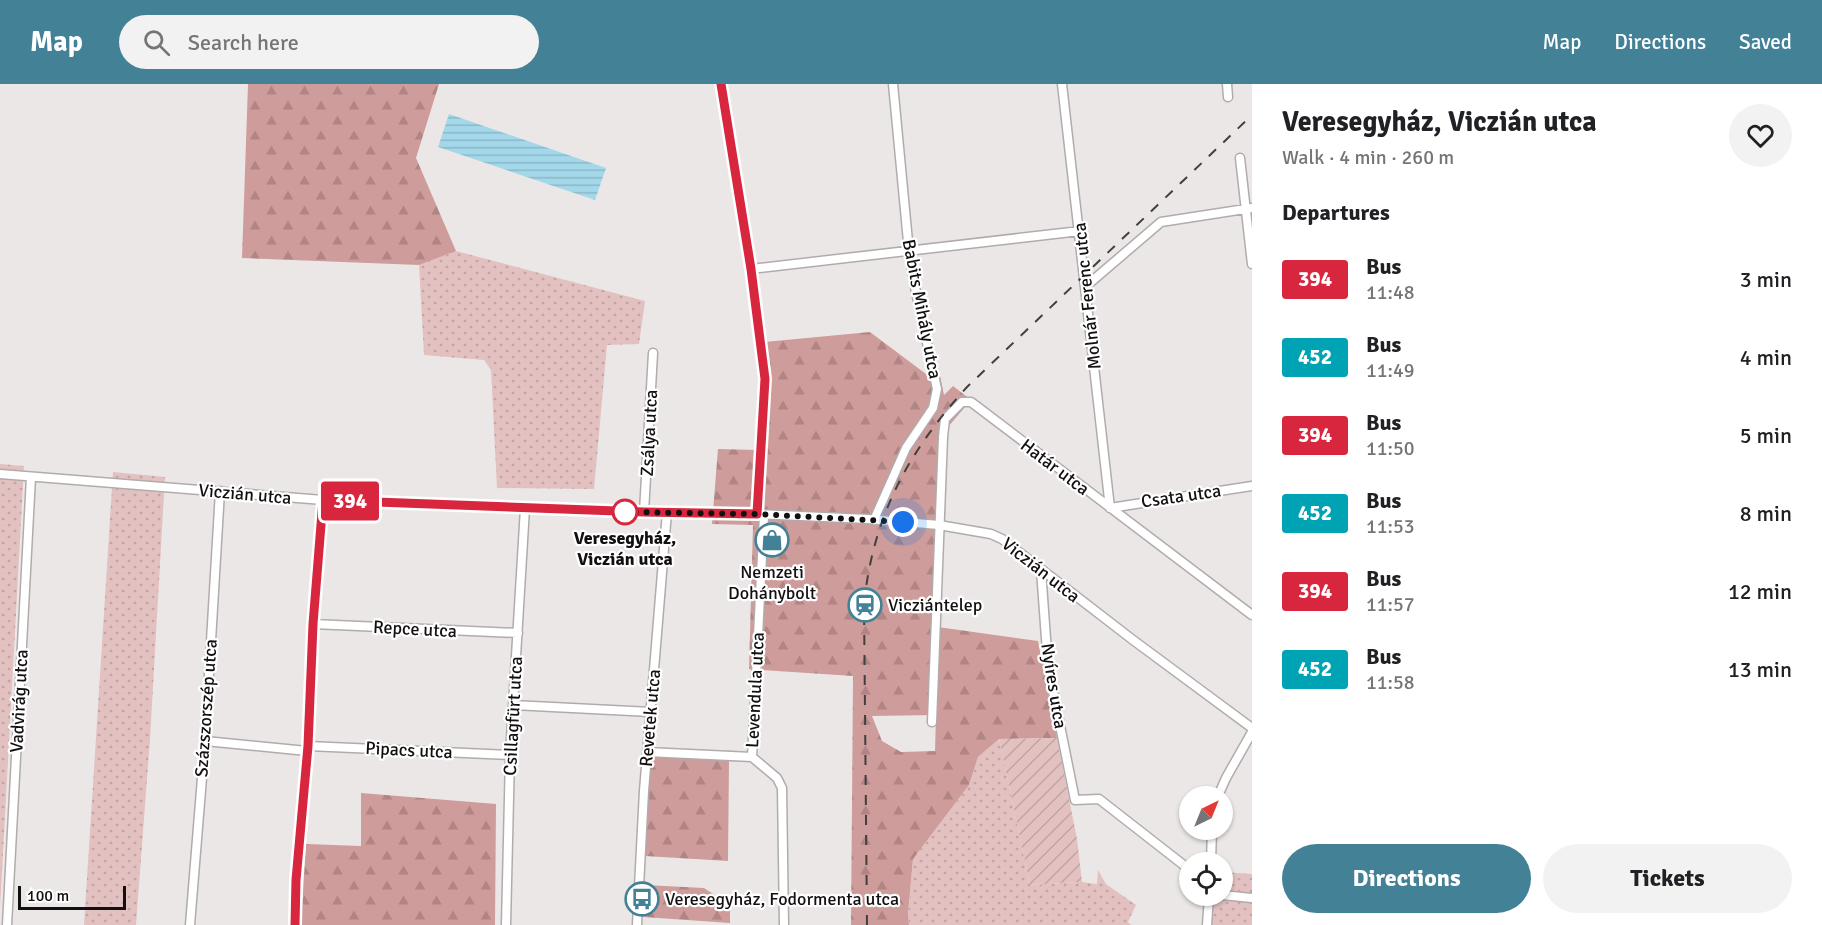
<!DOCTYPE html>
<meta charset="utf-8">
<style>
:root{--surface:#fff;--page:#f2f2f2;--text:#202124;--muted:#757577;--accent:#428196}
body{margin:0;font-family:Signika,sans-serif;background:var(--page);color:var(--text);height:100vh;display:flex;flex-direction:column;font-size:22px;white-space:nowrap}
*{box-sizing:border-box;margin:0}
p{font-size:20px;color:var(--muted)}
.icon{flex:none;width:33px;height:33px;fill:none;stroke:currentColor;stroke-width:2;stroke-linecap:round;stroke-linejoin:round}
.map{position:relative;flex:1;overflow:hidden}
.drawer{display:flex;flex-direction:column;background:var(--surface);width:570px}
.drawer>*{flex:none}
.badge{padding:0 12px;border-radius:4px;font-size:21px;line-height:39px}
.needle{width:39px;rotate:43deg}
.tools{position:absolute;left:1179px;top:702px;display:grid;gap:12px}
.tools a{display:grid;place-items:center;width:54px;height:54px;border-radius:50%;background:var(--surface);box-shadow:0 2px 4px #0004;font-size:30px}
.scale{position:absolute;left:18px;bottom:15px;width:108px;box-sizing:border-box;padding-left:6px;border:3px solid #121010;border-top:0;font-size:16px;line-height:21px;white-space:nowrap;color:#121010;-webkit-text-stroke:4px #fff;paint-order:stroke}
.you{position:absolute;width:30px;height:30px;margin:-15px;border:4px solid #fff;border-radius:50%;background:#1a73e8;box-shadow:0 0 0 9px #1a73e833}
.map>.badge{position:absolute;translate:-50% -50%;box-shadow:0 0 0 3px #fff}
h2{padding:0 30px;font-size:22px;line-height:54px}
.round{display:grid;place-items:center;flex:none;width:63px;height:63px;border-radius:32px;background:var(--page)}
.head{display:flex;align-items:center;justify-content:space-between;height:102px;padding:0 30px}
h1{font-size:28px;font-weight:700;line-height:45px}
.cta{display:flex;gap:12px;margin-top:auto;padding:12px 30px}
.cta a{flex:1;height:69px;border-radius:36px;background:var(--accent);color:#fff;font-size:24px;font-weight:700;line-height:69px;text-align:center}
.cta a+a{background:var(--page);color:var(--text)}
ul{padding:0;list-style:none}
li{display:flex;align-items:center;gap:18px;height:78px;padding:0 30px}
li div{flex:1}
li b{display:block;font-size:22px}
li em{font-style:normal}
li .badge{min-width:66px;font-weight:700;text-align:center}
header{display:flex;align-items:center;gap:36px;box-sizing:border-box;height:84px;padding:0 30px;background:var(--accent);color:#fff}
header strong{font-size:28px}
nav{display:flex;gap:33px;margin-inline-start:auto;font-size:21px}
.search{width:420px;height:54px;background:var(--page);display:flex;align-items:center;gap:15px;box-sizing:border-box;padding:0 21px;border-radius:33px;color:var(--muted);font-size:22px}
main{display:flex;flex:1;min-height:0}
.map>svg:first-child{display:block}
.grass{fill:url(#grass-dots)}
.forest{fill:url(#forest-firs);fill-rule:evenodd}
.garden{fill:url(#garden-furrows)}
.water{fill:url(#water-rules)}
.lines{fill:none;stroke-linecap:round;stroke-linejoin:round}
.street-casing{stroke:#b1acab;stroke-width:11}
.street{stroke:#fff;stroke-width:8}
.rail{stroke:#423f3f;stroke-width:2;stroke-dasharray:10 10;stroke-linecap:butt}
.line-casing{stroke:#fff;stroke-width:14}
.line{stroke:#d7263d;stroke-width:9}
.walk{stroke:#121010;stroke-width:6;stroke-dasharray:0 10.8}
.stop-dot{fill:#fff;stroke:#d7263d;stroke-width:3}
.labels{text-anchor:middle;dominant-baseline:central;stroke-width:4.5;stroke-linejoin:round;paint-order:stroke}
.street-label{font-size:18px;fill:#121010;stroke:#fff}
.stop-label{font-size:18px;font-weight:bold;fill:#121010;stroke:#fff}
.poi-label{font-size:18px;fill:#121010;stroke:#fff;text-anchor:start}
</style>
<header>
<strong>Map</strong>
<div class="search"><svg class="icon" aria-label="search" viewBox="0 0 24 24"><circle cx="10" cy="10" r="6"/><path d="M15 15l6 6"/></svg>Search here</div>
<nav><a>Map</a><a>Directions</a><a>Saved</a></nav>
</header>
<main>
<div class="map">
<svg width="1252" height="841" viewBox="0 0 1252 841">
<defs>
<pattern id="grass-dots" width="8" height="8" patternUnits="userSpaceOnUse" patternTransform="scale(1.5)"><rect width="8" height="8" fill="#e2c1c0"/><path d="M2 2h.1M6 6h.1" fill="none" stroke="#c1a5a4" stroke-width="1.8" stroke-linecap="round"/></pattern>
<pattern id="forest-firs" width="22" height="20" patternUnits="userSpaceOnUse" patternTransform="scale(1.5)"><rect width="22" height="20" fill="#ce9c9a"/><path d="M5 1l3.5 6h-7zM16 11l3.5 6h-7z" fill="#b08584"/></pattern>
<pattern id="garden-furrows" width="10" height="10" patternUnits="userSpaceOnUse" patternTransform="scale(1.5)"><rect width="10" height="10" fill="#e2c1c0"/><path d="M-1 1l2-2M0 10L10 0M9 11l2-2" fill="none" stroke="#c1a5a4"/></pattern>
<pattern id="water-rules" width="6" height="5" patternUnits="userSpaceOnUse" patternTransform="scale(1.5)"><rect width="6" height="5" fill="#a3d8ea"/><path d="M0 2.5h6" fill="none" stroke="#8bb8c8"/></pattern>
</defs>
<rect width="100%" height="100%" fill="#ece7e7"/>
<path class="grass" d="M456,167L645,217L639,260L607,261L594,405L497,404L491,286L484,276L424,271L419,181Z
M0,380L24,382L0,824Z
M113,388L165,393L150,655L136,841H84Z
M999,655L1030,801L1082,798L1097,800L1098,786L1106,800L1136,821L1128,838L1131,841H909L908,829L913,775L969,701L978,673Z
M1223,788L1252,790V841H1211L1214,812H1222Z"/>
<path class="forest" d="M248,0H439L416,74L456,167L419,181L242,174Z
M870,248L926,290L939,287L944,311L953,302L971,316L948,343L938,543L1038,557L1057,654L999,655L978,673L969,701L913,775L908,829L909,841H851L853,592L749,585L753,441L712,440L718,365L757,366L760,293L755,259ZM936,631L935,667L901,668L882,657L872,632Z
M651,671L729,677L728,777L645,772L646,709Z
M361,709L496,720L495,841H301L306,760L361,762Z
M645,801L704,804L730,821V839L644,833Z"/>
<path class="garden" d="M1057,654L1077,755L1082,798L1030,801L999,655Z"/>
<path class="water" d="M449,30L606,84L595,116L438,63Z"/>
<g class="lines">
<defs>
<path id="street" d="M721,0L751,185L765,295L757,430
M1062,0L1110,424L1252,402
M1227,0L1228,13
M1240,74L1252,180
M751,185L1080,147
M1085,203L1161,138L1252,124
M0,390L323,416L644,428L757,430L868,435L939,441L991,450L1002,455L1133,556L1252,644
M644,428L653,269
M764,431L752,673L777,694L782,704L784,841
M874,436L906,364L933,324L937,305L916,208L909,168L893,0
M1041,486L1048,582L1075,716L1099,715L1190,786
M313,540L518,549
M513,621L651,628
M932,638L943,353L945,335L962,318H971L979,324L1252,531
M205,657L307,667
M308,662L510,671
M647,668L752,673
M1218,712L1226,694L1252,648
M1211,778L1212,746
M1222,811L1252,814
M7,841L31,393
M190,841L205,657L220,407
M295,841L296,796L308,662L313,540L323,416
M506,841L510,671L525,424
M637,841L644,707L667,428
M1207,841L1209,812"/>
</defs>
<use href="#street" class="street-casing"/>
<use href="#street" class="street"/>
<path class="rail" d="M867,841L864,520C873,432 908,368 967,303L1252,31"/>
</g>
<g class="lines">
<defs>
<path id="line" d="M295,841L296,796L308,662L313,540L323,416L644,428L757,430L765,295L751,185L721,0"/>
</defs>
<use href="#line" class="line-casing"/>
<use href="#line" class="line"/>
<path class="walk" d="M625,428L757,430L903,438"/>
</g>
<defs>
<symbol id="shop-ring" viewBox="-11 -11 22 22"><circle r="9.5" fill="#fff" stroke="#428196" stroke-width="1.5"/><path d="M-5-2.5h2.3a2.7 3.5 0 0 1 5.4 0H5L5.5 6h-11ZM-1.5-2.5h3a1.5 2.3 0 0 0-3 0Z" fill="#428196"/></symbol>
<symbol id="station-ring" viewBox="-11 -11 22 22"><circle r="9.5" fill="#fff" stroke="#428196" stroke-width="1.5"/><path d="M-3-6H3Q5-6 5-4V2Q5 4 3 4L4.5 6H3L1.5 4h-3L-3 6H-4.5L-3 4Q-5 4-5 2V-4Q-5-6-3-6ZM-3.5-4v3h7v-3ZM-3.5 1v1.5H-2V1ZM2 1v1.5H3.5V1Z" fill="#428196"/></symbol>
<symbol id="bus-ring" viewBox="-11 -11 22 22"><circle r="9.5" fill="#fff" stroke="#428196" stroke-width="1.5"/><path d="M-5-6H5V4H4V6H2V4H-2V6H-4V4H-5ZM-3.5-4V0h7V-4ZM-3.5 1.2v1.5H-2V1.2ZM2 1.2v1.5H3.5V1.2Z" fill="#428196"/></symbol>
</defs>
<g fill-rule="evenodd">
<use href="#shop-ring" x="753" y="437" width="38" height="38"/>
<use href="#station-ring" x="846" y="502" width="38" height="38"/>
<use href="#bus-ring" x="623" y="796" width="38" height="38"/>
</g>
<circle class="stop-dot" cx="625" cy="428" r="12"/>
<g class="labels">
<g class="street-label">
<text transform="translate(1087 212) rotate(-96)">Molnár Ferenc utca</text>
<text transform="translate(922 225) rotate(79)">Babits Mihály utca</text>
<text transform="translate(649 349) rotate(-87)">Zsálya utca</text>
<text transform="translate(1055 383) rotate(37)">Határ utca</text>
<text transform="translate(245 410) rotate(5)">Viczián utca</text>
<text transform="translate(1181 412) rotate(-8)">Csata utca</text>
<text transform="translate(1041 486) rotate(38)">Viczián utca</text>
<text transform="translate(415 545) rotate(3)">Repce utca</text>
<text transform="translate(1054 602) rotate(81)">Nyíres utca</text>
<text transform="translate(755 606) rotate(-87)">Levendula utca</text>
<text transform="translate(19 617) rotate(-87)">Vadvirág utca</text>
<text transform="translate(206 624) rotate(-86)">Százszorszép utca</text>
<text transform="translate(513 632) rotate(-87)">Csillagfürt utca</text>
<text transform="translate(650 634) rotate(-85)">Revetek utca</text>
<text transform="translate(409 666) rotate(3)">Pipacs utca</text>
</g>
<g class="stop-label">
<text x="625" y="454">Veresegyház,<tspan x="625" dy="21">Viczián utca</tspan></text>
</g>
<g class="poi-label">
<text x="772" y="488" text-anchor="middle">Nemzeti<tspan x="772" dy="21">Dohánybolt</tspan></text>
<text x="888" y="521">Vicziántelep</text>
<text x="665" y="815">Veresegyház, Fodormenta utca</text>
</g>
</g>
</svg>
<div class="tools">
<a><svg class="needle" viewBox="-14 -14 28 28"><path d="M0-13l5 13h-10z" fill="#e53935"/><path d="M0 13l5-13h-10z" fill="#757577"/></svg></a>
<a><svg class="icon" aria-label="locate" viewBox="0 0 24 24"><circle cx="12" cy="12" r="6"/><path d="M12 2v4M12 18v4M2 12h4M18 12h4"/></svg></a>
</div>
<div class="scale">100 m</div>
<div class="you" style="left:903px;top:438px"></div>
<b class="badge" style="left:350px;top:417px;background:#d7263d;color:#fff">394</b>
</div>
<section class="drawer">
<div class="head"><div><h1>Veresegyház, Viczián utca</h1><p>Walk · 4 min · 260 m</p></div><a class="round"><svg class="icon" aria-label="heart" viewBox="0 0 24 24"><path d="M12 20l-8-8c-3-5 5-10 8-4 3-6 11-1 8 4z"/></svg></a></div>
<h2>Departures</h2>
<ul>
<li><span class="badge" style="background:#d7263d;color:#fff">394</span><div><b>Bus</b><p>11:48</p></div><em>3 min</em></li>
<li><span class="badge" style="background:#00a3b4;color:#fff">452</span><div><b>Bus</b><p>11:49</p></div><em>4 min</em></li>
<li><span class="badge" style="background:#d7263d;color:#fff">394</span><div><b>Bus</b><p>11:50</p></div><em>5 min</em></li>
<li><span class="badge" style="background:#00a3b4;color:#fff">452</span><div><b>Bus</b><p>11:53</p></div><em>8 min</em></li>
<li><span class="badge" style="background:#d7263d;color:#fff">394</span><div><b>Bus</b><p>11:57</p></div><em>12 min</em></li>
<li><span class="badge" style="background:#00a3b4;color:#fff">452</span><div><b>Bus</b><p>11:58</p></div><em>13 min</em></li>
</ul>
<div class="cta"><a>Directions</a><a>Tickets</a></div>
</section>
</main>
